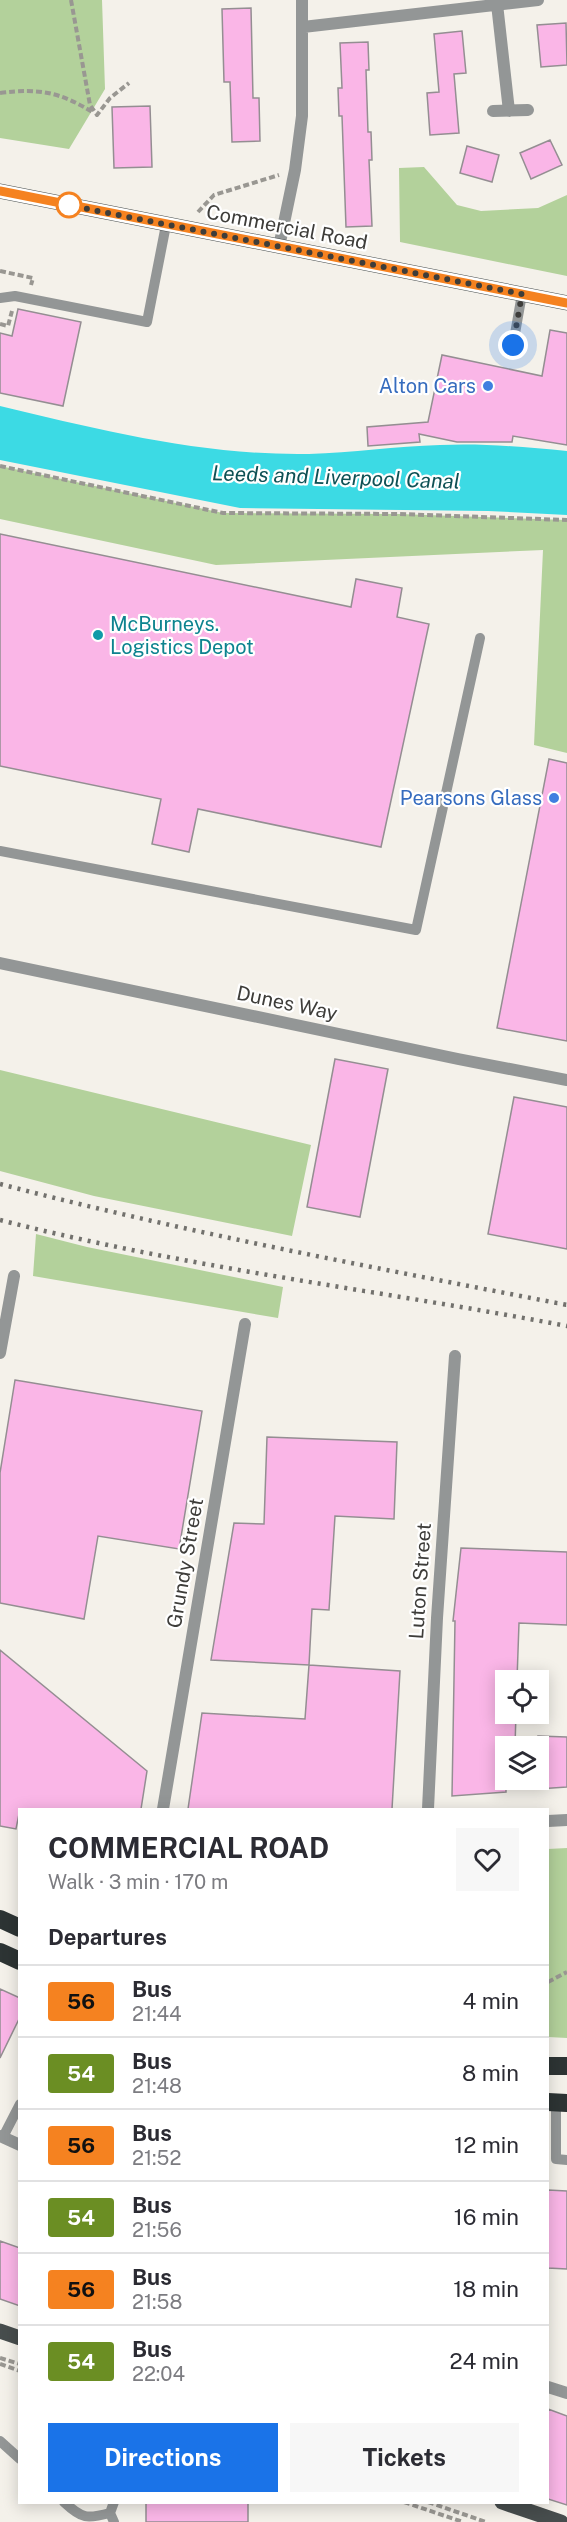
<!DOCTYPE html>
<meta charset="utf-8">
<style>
:root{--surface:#fff;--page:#f7f7f7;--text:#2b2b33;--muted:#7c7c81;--line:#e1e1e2;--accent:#1a73e8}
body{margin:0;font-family:"Public Sans",sans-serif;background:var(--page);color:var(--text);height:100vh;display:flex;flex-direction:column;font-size:22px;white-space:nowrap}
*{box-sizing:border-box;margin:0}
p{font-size:20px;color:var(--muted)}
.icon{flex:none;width:33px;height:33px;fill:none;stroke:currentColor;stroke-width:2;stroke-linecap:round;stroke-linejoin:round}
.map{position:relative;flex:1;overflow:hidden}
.panel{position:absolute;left:18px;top:1808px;width:531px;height:696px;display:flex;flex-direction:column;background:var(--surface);border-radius:0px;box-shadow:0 3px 15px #0003}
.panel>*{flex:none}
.badge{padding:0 12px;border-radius:4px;font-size:21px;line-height:39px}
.fabs{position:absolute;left:495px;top:1670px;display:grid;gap:12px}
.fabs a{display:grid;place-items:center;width:54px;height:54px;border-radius:0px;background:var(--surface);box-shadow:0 3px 15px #0003;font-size:30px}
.you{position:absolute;width:30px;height:30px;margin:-15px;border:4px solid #fff;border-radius:50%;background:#1a73e8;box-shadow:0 0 0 9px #1a73e833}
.map>.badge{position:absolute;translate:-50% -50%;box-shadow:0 0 0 3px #fff}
h2{padding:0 30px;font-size:22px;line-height:54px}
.round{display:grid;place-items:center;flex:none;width:63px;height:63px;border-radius:0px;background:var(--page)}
.head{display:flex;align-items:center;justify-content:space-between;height:102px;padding:0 30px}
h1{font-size:28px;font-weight:700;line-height:45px}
.button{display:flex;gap:12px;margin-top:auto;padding:12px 30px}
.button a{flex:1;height:69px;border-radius:0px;background:var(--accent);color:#fff;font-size:24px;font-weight:700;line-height:69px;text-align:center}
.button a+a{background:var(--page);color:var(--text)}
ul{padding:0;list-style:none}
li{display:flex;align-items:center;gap:18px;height:72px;padding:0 30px;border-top:2px solid var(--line)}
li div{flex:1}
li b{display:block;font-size:22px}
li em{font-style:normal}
li .badge{min-width:66px;font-weight:700;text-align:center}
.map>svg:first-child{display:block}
.green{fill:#b3d19b}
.water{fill:#3cdae4}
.building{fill:#fab6e7;stroke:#948e92;stroke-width:1.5}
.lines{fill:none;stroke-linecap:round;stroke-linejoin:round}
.path{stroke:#999792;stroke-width:4;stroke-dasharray:6 3;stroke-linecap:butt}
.lane{stroke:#939696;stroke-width:10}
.street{stroke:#939696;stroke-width:12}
.primary{stroke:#474d4d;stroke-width:15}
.highway{stroke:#2d3434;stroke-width:18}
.rail{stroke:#72716d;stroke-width:4.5;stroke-dasharray:3 6;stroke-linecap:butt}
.line-casing{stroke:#fff;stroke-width:14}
.line{stroke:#f58220;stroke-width:9}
.walk{stroke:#3e3d3a;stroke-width:6;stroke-dasharray:0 10.8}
.stop-dot{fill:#fff;stroke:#f58220;stroke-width:3}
.shop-dot{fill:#3f7fe0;stroke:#fff;stroke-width:2}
.culture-dot{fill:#0f9aa8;stroke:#fff;stroke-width:2}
.labels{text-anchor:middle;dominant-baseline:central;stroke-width:4.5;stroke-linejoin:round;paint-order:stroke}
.street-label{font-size:20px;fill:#3e3d3a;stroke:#fff}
.shop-label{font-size:20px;fill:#366cbe;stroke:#fff;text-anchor:end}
.culture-label{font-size:20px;fill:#0d838f;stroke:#fff;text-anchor:start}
.water-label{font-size:21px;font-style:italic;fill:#0e5155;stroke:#fff}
</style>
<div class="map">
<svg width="567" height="2522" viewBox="0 0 567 2522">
<rect width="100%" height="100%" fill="#f4f1ea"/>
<path class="green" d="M0,0H102L105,89L69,149L0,138Z
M424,167L457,205L481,211L538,208L567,195V276L400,242L399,168Z
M0,466L223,513L399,514L567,520V753L534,745L543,550L216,565L0,519Z
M0,1070L311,1145L292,1236L94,1196L0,1171Z
M36,1234L87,1247L283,1287L278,1318L33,1276Z
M567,1848V2038L548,2037V1849Z"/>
<path class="water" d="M0,406C100,430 205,456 309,454C352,453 396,446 440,445C482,443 525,447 567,451V515L488,511L240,508L0,460Z"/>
<path class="building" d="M251,8L253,98H259L260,141L232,142L230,82H224L222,9Z
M566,23L567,65L541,67L537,25Z
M462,31L466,73L454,74L459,133L430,135L427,93L439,92L434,34Z
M368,42L369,70H366L368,132H371L372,160H369L372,226L346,227L342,116H339L338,88H342L340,43Z
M150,106L152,167L114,168L112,107Z
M550,140L562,165L531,179L520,153Z
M467,146L499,155L492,182L460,173Z
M18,309L81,322L63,406L0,393V333L12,336Z
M550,330L567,333V445L513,436L512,442H457L419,434L420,442L368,446L367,427L428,422L442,355L542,376Z
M0,534L351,607L356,579L402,588L397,617L429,624L381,847L198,809L189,852L152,844L161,799L0,766Z
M549,759L567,763V1041L497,1028Z
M335,1059L388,1069L360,1217L307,1207Z
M514,1097L567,1107V1249L488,1234Z
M15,1380L202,1411L179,1549L98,1536L84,1619L0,1603V1473Z
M267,1437L397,1442L394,1519L335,1516L329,1610L312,1609L309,1665L211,1660L234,1523L264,1524Z
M461,1548L567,1552V1625L519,1623L517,1680H506V1713H516L515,1746H506V1792L452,1796L455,1621H453Z
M0,1650L147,1771L141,1809H20L16,1829L0,1826Z
M309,1665L400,1671L392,1809H188L202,1713L305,1719Z
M538,1736L567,1737V1787L538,1789Z
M0,1989L20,1998V2017L0,2058Z
M548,2190L567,2191V2269L548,2268Z
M0,2241L20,2248V2306L0,2299Z
M548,2409L567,2416V2505L548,2499Z
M146,2502H248V2522H146Z"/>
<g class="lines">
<path class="path" d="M71,0L90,105L97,115L110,98L129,83
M0,93C40,88 60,92 94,113
M198,212L214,195L279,175
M0,271L33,278L31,285
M0,324L8,326L12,311
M0,466L223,513L399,514L567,520
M548,1982L567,1972
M0,2358L20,2364
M0,2364L20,2371
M404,2502L463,2522
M428,2502L486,2522"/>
<path class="lane" d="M0,298L15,296L147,322L166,225
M513,345L522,294
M0,851L416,930L480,638
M556,2102V2159L567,2160
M3,2137L20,2104
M0,2441L20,2459
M64,2502C82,2519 87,2519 110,2513
M114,2502L110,2513L114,2522"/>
<path class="street" d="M497,4L509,111
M303,27L538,0
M493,111L528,110
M279,247L295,170L302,116V0
M0,963L458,1059L567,1080
M0,1353L14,1276
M163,1809L245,1324
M428,1809L437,1618L455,1356
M548,1821L567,1820
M0,2136L20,2145
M548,2387L567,2393"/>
<path class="primary" d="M0,191L567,303
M0,2331L20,2338
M502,2502L561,2522"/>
<path class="highway" d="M0,1919L20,1928
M0,1952L20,1961
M548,2066H567
M548,2102L567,2103"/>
<path class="rail" d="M0,1184C187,1233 377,1268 567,1305
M0,1220C187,1268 378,1290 567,1326"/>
</g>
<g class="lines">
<defs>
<path id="line" d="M0,191L567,303"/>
</defs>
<use href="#line" class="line-casing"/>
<use href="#line" class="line"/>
<path class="walk" d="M69,205L62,204L522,294L513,345"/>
</g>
<circle class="stop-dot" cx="69" cy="205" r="12"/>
<g class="shop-dot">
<circle cx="488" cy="386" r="6"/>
<circle cx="554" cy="798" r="6"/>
</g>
<circle class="culture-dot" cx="98" cy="635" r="6"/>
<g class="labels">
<g class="street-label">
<text transform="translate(287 227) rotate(11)">Commercial Road</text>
<text transform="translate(287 1003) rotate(12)">Dunes Way</text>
<text transform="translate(185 1563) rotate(-80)">Grundy Street</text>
<text transform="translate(420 1581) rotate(-86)">Luton Street</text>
</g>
<g class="shop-label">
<text x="476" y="386">Alton Cars</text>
<text x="542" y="798">Pearsons Glass</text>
</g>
<g class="culture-label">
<text x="110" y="624">McBurneys.<tspan x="110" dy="23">Logistics Depot</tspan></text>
</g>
<g class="water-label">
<text transform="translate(336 477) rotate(2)">Leeds and Liverpool Canal</text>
</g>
</g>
</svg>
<div class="fabs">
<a><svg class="icon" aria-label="locate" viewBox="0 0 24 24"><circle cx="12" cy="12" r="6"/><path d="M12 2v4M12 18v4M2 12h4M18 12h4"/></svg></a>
<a><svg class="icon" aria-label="layers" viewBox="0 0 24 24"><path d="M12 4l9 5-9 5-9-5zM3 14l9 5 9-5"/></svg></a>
</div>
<div class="you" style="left:513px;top:345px"></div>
<section class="panel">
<div class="head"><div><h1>COMMERCIAL ROAD</h1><p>Walk · 3 min · 170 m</p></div><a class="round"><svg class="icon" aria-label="heart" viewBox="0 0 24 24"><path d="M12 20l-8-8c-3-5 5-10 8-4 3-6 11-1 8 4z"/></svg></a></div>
<h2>Departures</h2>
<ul>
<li><span class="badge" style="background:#f58220;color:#111">56</span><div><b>Bus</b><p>21:44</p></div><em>4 min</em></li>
<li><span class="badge" style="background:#6b8e23;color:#fff">54</span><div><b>Bus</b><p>21:48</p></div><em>8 min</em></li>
<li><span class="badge" style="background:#f58220;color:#111">56</span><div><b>Bus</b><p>21:52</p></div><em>12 min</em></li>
<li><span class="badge" style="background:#6b8e23;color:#fff">54</span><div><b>Bus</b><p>21:56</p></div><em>16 min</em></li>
<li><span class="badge" style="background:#f58220;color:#111">56</span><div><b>Bus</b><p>21:58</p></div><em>18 min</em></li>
<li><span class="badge" style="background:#6b8e23;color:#fff">54</span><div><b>Bus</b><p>22:04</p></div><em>24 min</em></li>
</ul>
<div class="button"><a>Directions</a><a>Tickets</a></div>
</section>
</div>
